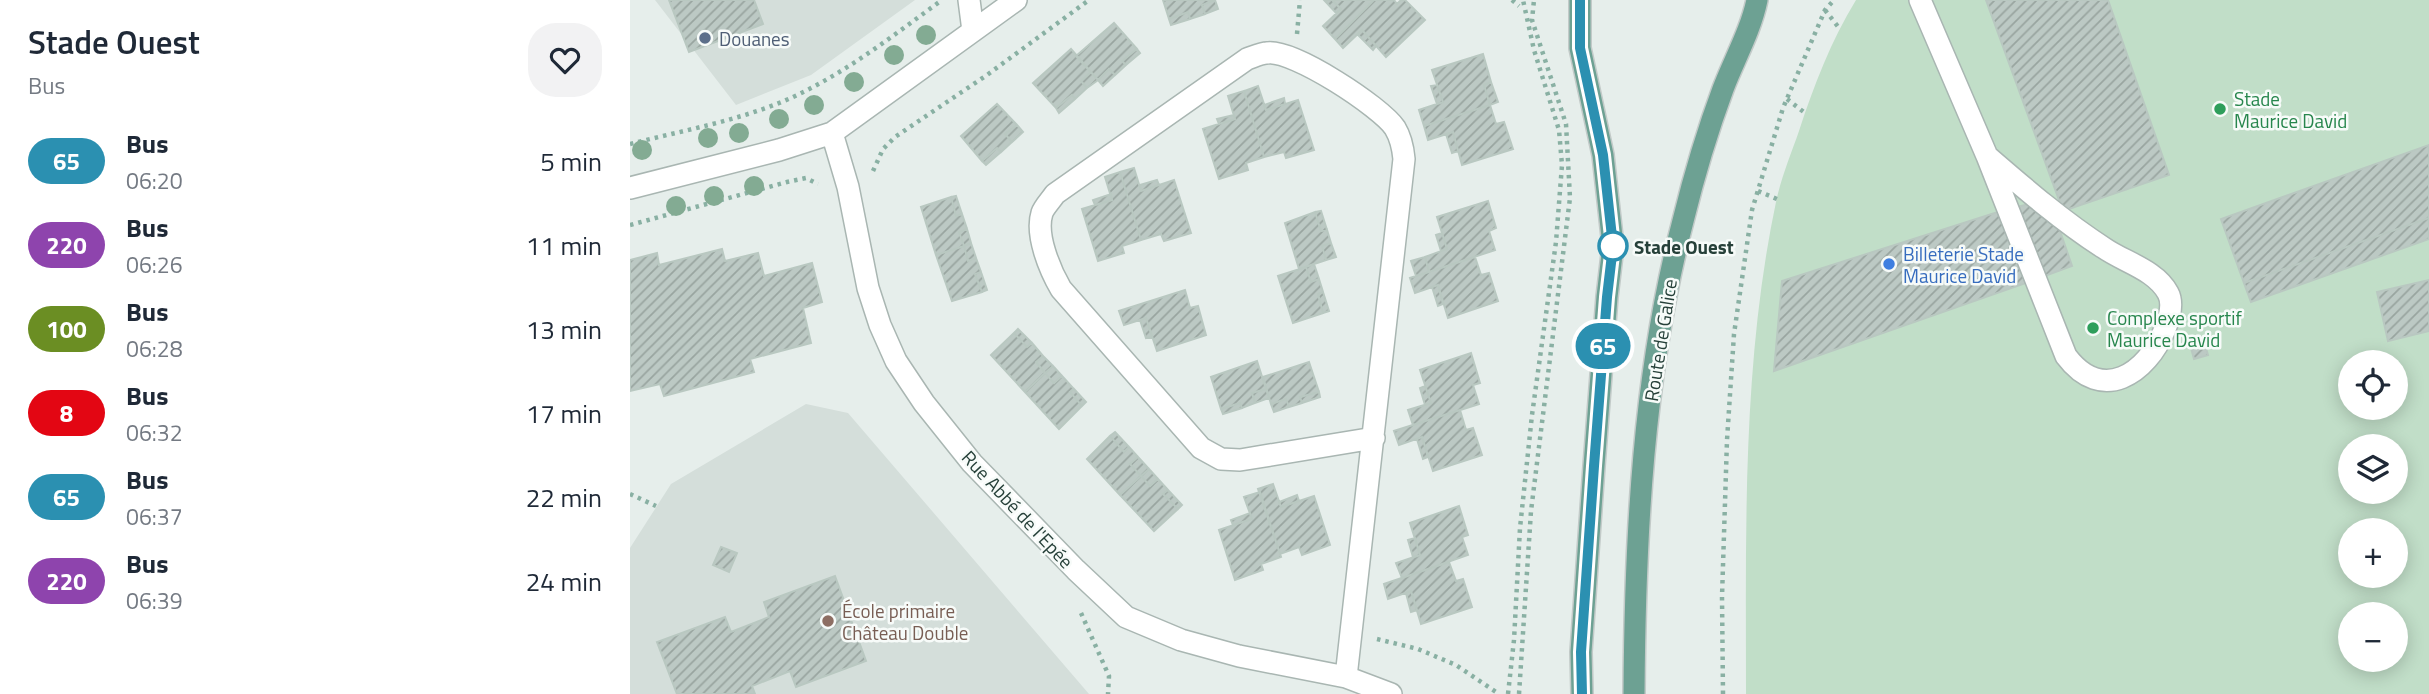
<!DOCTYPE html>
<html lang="fr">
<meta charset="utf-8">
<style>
:root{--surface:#fff;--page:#f2f2f3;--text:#1f2937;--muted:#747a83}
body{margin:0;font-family:"Titillium Web",sans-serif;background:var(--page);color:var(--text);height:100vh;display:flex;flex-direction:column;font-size:26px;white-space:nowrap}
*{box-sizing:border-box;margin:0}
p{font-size:23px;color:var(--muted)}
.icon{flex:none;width:38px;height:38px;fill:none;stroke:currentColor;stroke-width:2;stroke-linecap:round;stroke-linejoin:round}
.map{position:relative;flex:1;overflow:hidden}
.drawer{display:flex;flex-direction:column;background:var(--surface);width:630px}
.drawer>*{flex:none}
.badge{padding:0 14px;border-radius:23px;font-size:24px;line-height:46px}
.fabs{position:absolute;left:1708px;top:350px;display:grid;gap:14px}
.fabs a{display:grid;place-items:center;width:70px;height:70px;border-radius:50%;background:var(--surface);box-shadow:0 4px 18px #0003;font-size:35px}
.map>.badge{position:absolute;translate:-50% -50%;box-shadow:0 0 0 4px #fff}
.round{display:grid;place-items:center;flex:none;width:74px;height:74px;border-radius:28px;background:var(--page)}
.overview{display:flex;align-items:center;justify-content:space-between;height:119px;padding:0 28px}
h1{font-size:33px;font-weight:600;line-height:52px}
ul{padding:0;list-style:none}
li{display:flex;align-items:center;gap:21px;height:84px;padding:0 28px}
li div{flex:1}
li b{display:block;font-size:26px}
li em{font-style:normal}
li .badge{min-width:77px;font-weight:700;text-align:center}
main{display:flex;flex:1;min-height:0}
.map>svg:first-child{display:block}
.built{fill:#d4deda}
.park{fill:#c1dec8;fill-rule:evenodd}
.building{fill:url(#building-hatch);stroke:#b9c8c1;stroke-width:2}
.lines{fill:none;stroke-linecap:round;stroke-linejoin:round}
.minor-casing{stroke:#a9b6b2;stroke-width:24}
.major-casing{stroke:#c2cac8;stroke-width:24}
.path{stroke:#89b0a3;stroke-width:4.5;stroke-dasharray:3.5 5;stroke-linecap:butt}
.minor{stroke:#fff;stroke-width:21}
.major{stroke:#6da193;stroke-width:21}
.tree{fill:#83ab93}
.line-casing{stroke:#fff;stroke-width:16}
.line{stroke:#2b90b1;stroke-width:10}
.service-dot{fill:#5c6f8a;stroke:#f7fbf9;stroke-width:2.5}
.leisure-dot{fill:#2e9e5b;stroke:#f7fbf9;stroke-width:2.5}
.stop-dot{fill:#fff;stroke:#2b90b1;stroke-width:3.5}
.shop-dot{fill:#3f7fe0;stroke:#f7fbf9;stroke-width:2.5}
.education-dot{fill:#8d6e63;stroke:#f7fbf9;stroke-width:2.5}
.labels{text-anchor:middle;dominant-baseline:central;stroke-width:5;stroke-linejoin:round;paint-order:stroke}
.service-label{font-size:19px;fill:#4e5e75;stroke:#f7fbf9;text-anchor:start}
.leisure-label{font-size:19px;fill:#27864d;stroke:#f7fbf9;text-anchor:start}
.stop-label{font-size:19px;font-weight:bold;fill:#264039;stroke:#f7fbf9;text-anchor:start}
.shop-label{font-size:19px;fill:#366cbe;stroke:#f7fbf9;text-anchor:start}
.street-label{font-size:19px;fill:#264039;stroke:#f7fbf9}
.education-label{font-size:19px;fill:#785e54;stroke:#f7fbf9;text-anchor:start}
</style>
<main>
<section class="drawer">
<div class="overview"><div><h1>Stade Ouest</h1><p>Bus</p></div><a class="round"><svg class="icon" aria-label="heart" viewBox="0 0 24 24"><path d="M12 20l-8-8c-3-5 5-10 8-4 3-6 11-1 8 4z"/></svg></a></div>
<ul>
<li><span class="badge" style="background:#2b90b1;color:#fff">65</span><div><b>Bus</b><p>06:20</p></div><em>5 min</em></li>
<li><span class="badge" style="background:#8e44ad;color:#fff">220</span><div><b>Bus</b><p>06:26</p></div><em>11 min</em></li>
<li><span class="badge" style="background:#6b8e23;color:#fff">100</span><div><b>Bus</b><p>06:28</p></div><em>13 min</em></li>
<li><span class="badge" style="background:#e30613;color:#fff">8</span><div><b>Bus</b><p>06:32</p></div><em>17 min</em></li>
<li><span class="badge" style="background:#2b90b1;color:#fff">65</span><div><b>Bus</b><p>06:37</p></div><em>22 min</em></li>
<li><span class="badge" style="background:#8e44ad;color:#fff">220</span><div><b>Bus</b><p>06:39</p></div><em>24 min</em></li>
</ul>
</section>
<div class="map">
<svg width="1799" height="694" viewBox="0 0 1799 694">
<defs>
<pattern id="building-hatch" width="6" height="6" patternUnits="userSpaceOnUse" patternTransform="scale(1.75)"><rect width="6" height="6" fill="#bcc9c4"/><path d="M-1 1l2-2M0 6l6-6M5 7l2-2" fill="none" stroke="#99a5a0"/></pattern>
</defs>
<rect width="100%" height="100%" fill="#e6eeeb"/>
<path class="built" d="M25,0H285L181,75L106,105Z
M176,404L218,413L459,694H0V548L41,484Z"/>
<path class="park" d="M1226,0H1799V694H1116C1116,530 1112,363 1146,202C1151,178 1161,154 1169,131C1184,85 1201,41 1226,0ZM1720,362H1766V408H1720ZM1720,446H1766V492H1720ZM1720,530H1766V576H1720ZM1720,614H1766V660H1720Z"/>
<path class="building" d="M39,0H124L133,24L59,52Z
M533,0H585L572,5L575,14L560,19L558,12L539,19Z
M585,0L588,9L575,14L572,5Z
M694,0H702L711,9L706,13Z
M702,0H744L705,39L693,26L711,9Z
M744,0H764L767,4L771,0H775L795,20L756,57L732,30L713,48L705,39Z
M1356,0H1478L1539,175L1433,211Z
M558,12L560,19L541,25L539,19Z
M484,23L507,49L492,61L496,65L485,75L479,69L468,80L446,56Z
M732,30L746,46L743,50L728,35Z
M441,49L461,72L451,81L457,88L445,99L442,95L426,108L403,83Z
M507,49L510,53L496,65L492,61Z
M853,54L861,82L854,85L860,105L794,126L789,110L813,102L802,70Z
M479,69L485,75L473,86L468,80Z
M461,72L468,80L457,88L451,81Z
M861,82L868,102L860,105L854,85Z
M807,85L813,102L807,104L801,86Z
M628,86L636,110L668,100L684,150L656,158L654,152L634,157L614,91Z
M614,91L634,157L616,163L618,170L589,179L573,129L605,119L598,96Z
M442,95L445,99L429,113L426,108Z
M654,98L655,104L636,110L634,105Z
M367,104L387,125L375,134L382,142L371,152L367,148L352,161L331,136Z
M860,105L866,124L874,122L883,149L832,165L823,132L798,140L794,126Z
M604,115L605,119L589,124L587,119Z
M387,125L393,132L382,142L375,134Z
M823,132L828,151L822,153L816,134Z
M1799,145V218L1614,283L1591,219Z
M367,148L371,152L356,165L352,161Z
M504,168L511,191L544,180L561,233L534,241L531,234L511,240L490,172Z
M490,172L511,240L492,246L494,253L468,261L452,209L482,200L475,177Z
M527,180L529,185L511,191L510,185Z
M481,194L482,200L465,205L463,200Z
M326,196L332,214L326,216L321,197Z
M321,197L326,216L332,214L337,229L329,232L334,246L306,255L291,207Z
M1419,199L1442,266L1396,283L1371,211Z
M858,201L866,228L859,231L865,250L799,272L795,257L817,249L807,217Z
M691,211L697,230L691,231L685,212Z
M1371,211L1396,283L1144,371L1152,281Z
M685,212L691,231L697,230L701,243L692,246L696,260L669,269L655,223Z
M1799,218V239L1621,302L1614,283Z
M337,229L341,243L334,246L329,232Z
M812,233L817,249L811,251L806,235Z
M341,243L346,258L338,261L334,246Z
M701,243L706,257L696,260L692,246Z
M334,246L338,261L346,258L351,272L345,274L352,292L322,301L306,255Z
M92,249L95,261L128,253L134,276L182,263L192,302L173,308L181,343L120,359L124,372L34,396L30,384L0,391V260L27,253L29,265Z
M795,257L799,272L786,276L781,261Z
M845,257L851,275L859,273L868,301L818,318L808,285L785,293L780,278Z
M684,264L689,279L681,282L676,267Z
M676,267L681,282L689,279L693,292L688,294L693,313L663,323L648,276Z
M351,272L357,290L352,292L345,274Z
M1799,280V331L1758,341L1747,292Z
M808,285L813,304L808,306L802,287Z
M555,290L560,308L568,306L576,335L527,351L516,318L494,325L489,311Z
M693,292L699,311L693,313L688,294Z
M516,318L522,337L516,338L510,320Z
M388,329L402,343L397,347L384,333Z
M384,333L397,347L402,343L413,356L406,362L415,373L395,392L361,355Z
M1575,345L1578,355L1564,359L1561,348Z
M841,353L850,383L843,385L849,404L783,425L778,410L801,403L790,370Z
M413,356L423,366L415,373L406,362Z
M627,361L636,389L622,393L625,403L612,408L610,403L591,409L581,377Z
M679,362L689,392L670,397L672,403L659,407L656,399L641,404L633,377Z
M423,366L432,376L424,383L415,373Z
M415,373L424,383L432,376L444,389L440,392L452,406L429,429L395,392Z
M795,386L801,403L795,405L790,388Z
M444,389L456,402L452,406L440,392Z
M636,389L639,398L625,403L622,393Z
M689,392L690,397L672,403L670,397Z
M656,399L659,407L644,412L641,404Z
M610,403L612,408L593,414L591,409Z
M830,410L836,430L843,428L852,455L803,471L792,437L769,445L764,431Z
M485,432L499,447L494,452L480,436Z
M480,436L494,452L499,447L508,457L500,464L511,476L490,495L457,459Z
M792,437L798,457L793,459L787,439Z
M508,457L519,469L511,476L500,464Z
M519,469L528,479L520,486L511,476Z
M511,476L520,486L528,479L538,490L533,494L548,509L524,531L490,495Z
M643,484L651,507L684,496L700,545L672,555L669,547L650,554L628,489Z
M538,490L552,505L548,509L533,494Z
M630,492L651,557L631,564L633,570L605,580L589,530L622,519L614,497Z
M667,495L669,501L651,507L649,502Z
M829,506L838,535L832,537L838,555L772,578L766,563L790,555L780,523Z
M620,513L622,519L603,525L601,520Z
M785,538L790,555L783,557L778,540Z
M91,547L107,553L99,572L83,565Z
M819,562L826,581L833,579L842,607L791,624L781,591L758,599L754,584Z
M205,576L236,661L166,687L160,671L122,686L125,694H47L27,642L95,617L101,632L139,617L134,602Z
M781,591L787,610L781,612L776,593Z"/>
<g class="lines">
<defs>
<path id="minor" d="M339,0L343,31
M1290,0L1357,156L1436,356C1472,404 1517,374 1535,329C1539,319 1544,304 1538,293C1526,270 1494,262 1474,248C1432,221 1394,188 1357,156
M202,133L218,187L238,288L250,325L266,361L294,403L342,463L446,570L496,617L551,640L609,656L716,677L761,694
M0,188L149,150L202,133L386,0
M716,677L774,159C773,148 771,138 765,128C751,107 663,49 637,53C631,53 623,57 617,59L425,194C421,200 414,207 412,213C405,235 420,270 431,289L571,448L591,459L610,460L744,438"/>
<path id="major" d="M950,0V48L973,155L983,246L977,297L964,466L951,652L952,694
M1004,694C1005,536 1013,374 1053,221C1064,176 1077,132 1093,89C1104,60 1121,30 1127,0"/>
</defs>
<use href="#minor" class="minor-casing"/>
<use href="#major" class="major-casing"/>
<path class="path" d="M882,0L889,6
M1195,10L1209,28
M667,34L670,0
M1157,99L1175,113
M0,144C51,131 106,121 154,101C212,76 261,37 312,0
M243,171L253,149L265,137L357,75L459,0
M1128,191L1147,199
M0,225L157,182L176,178L188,184
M0,494L26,506
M451,613L479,676L478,694
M747,639L788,649L826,665L869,694
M878,694L884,640L890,528L902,415L926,242L932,165L929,130L904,50L893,0
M889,694L901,511L940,198L936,124L902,20L904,0
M1093,694L1092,597L1097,440L1104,334L1122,210L1153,108L1195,10L1204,0"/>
<use href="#minor" class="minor"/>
<use href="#major" class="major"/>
</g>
<g class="tree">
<circle cx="296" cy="35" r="10"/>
<circle cx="264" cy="55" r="10"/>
<circle cx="224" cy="82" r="10"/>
<circle cx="184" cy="105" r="10"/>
<circle cx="149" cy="119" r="10"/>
<circle cx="109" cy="133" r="10"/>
<circle cx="78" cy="138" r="10"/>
<circle cx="12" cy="150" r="10"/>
<circle cx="124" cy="186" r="10"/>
<circle cx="84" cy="196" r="10"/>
<circle cx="46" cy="206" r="10"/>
</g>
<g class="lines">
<defs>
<path id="line" d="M950,0V48L973,155L983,246L977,297L964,466L951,652L952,694"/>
</defs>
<use href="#line" class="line-casing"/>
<use href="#line" class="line"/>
</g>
<circle class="service-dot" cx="75" cy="38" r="7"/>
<g class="leisure-dot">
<circle cx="1590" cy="109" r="7"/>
<circle cx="1463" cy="328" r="7"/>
</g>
<circle class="stop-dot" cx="983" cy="246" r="14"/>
<circle class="shop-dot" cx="1259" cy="264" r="7"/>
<circle class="education-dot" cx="198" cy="621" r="7"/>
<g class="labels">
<g class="service-label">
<text x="89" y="38">Douanes</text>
</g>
<g class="leisure-label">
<text x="1604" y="98">Stade<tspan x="1604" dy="22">Maurice David</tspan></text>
<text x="1477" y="317">Complexe sportif<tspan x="1477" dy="22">Maurice David</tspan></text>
</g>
<g class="stop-label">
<text x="1004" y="246">Stade Ouest</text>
</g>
<g class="shop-label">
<text x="1273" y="253">Billeterie Stade<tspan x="1273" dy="22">Maurice David</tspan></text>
</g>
<g class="street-label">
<text transform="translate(1030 340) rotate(-81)">Route de Galice</text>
<text transform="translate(388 509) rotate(47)">Rue Abbé de l'Epée</text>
</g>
<g class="education-label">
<text x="212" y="610">École primaire<tspan x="212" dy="22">Château Double</tspan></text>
</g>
</g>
</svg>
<div class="fabs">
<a><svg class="icon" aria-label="locate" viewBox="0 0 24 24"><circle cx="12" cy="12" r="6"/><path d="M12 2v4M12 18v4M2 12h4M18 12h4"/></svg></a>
<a><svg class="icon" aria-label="layers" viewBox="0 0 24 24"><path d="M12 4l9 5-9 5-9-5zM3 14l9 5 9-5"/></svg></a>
<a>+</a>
<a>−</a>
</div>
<b class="badge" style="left:973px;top:346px;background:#2b90b1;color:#fff">65</b>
</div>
</main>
